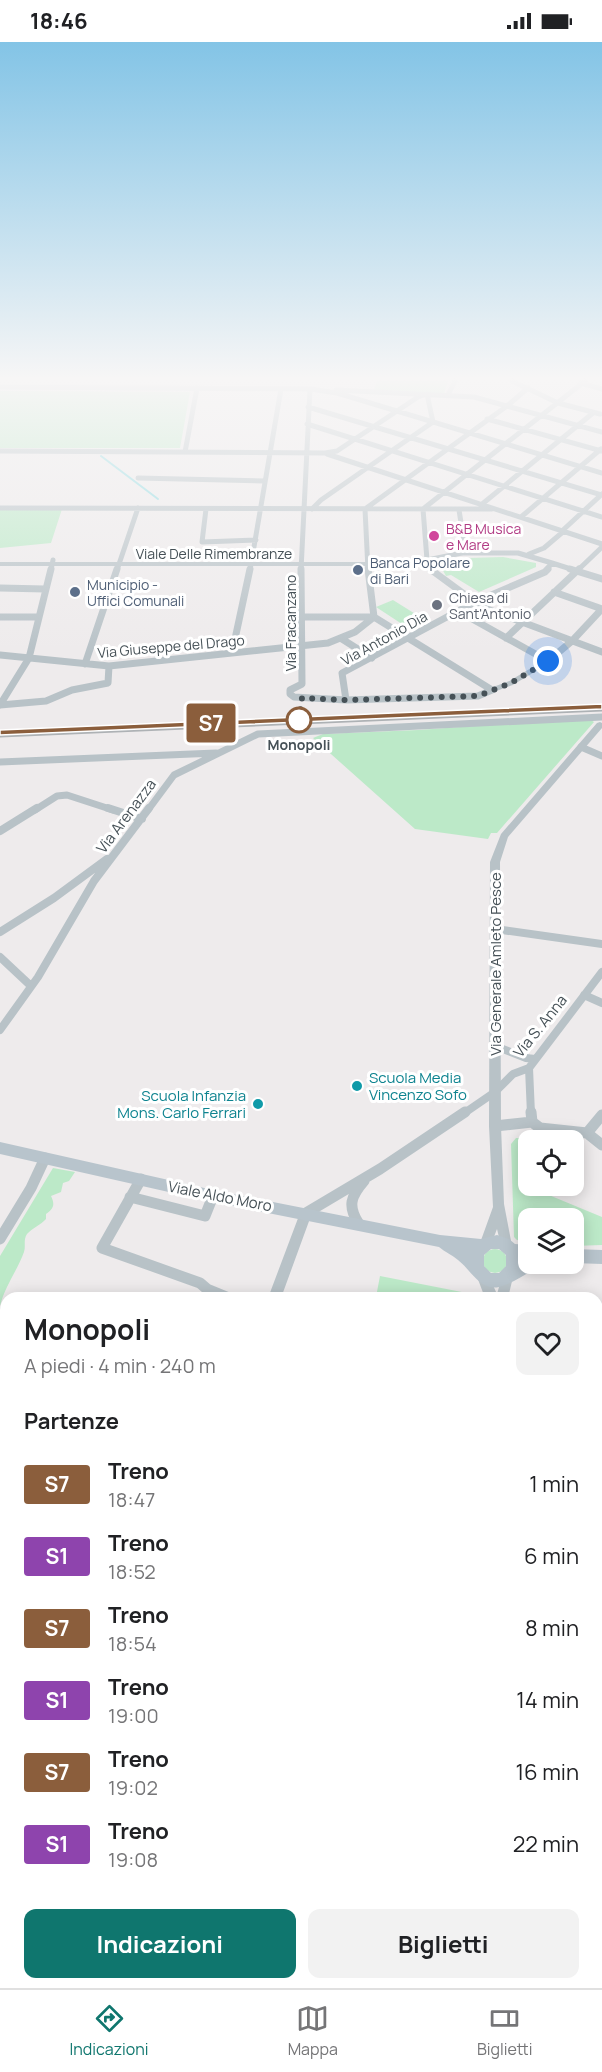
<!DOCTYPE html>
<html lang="it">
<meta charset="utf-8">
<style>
:root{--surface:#fff;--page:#f2f2f2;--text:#202124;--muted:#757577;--line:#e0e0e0;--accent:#0f766e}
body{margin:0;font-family:Manrope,sans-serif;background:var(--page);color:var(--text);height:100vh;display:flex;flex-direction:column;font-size:22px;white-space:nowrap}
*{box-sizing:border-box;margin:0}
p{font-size:20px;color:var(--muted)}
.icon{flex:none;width:33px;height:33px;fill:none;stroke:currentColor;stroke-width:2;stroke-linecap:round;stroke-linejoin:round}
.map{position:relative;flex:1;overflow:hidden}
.details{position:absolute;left:0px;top:1250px;width:603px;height:698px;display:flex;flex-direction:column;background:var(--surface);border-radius:18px 18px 0 0;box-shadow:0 3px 15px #0003}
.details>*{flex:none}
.badge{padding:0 12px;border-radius:4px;font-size:21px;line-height:39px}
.controls{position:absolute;left:518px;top:1088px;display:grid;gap:12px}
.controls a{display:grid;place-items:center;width:66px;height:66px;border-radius:12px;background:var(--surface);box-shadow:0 3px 15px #0003;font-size:30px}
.you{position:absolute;width:30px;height:30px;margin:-15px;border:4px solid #fff;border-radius:50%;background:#1a73e8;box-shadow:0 0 0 9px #1a73e833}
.map>.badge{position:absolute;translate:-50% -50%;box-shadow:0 0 0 3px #fff}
h2{padding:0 24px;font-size:22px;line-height:54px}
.round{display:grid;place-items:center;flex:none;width:63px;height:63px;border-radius:12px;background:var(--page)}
.overview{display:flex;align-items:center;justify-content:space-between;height:102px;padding:0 24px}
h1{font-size:28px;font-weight:700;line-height:45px}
.cta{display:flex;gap:12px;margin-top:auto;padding:12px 24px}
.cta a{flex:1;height:69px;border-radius:12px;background:var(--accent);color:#fff;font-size:24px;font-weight:700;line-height:69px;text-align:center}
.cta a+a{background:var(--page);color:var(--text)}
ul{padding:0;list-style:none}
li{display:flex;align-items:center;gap:18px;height:72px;padding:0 24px}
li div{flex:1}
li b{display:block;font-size:22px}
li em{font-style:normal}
li .badge{min-width:66px;font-weight:700;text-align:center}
.status{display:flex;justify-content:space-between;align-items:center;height:42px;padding:0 30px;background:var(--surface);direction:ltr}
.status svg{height:16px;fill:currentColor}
.dock{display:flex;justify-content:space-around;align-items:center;height:84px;border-top:2px solid var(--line);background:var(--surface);font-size:16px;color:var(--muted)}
.dock a{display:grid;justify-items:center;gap:3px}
.dock .on{color:var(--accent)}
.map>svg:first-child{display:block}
.green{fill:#bce9c8}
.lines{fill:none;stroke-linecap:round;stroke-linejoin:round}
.stream{stroke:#8ddbe2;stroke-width:2}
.pedestrian{stroke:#b8c2c7;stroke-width:5}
.minor-far4{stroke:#b8c2c7;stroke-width:5}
.minor-far3{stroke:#b8c2c7;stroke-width:7}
.minor-far2{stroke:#b8c2c7;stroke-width:8}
.minor-far1{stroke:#b8c2c7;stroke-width:11}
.minor{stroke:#b8c2c7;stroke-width:14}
.tertiary{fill:#b8c2c7;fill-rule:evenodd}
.secondary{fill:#b8c4cc;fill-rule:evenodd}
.rail{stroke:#aeb2b5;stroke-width:3}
.line{fill:#8b5e3c;stroke:#fff;stroke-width:1.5}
.walk{stroke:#465157;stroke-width:6;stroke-dasharray:0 10.8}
.hotel-dot{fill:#d1479c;stroke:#fff;stroke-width:2}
.service-dot{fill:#5c6f8a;stroke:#fff;stroke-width:2}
.worship-dot{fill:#6b7280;stroke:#fff;stroke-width:2}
.stop-dot{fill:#fff;stroke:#8b5e3c;stroke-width:3}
.culture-dot{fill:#0f9aa8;stroke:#fff;stroke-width:2}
.labels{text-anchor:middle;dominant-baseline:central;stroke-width:6;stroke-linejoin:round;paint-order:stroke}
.far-hotel-label{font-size:14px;fill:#b23c85;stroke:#fff;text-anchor:start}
.far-street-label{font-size:14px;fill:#465157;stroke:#fff}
.far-service-label{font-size:14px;fill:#4e5e75;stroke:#fff;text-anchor:start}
.far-worship-label{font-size:14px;fill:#5b616d;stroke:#fff;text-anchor:start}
.far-stop-label{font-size:14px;font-weight:bold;fill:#465157;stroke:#fff}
.street-label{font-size:15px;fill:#465157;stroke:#fff}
.culture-label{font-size:15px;fill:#0d838f;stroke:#fff;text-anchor:start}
</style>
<div class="status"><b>18:46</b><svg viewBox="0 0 49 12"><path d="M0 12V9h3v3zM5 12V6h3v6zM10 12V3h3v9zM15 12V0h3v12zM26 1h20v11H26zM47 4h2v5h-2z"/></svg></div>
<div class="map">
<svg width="602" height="1946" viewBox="0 0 602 1946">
<rect width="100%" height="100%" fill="#eeebec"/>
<path class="green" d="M377,339H448L444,352L374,348Z
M0,349L190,350L180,406H0Z
M62,467L51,501L0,506V468Z
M503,515L536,521V525L479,550L451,533L446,534L441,525L442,521L468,516Z
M393,558L425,578L408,586L376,565Z
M587,676L594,680L497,791H491L488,797L415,787L313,696L323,692L418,688Z
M516,1096H522L524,1101L521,1104L525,1110L528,1108V1143H542L544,1151L602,1175V1203L573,1204V1176H528V1200L517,1198L514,1195L511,1102Z
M53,1126L75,1130L69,1139L63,1141L61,1150L51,1154C55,1162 54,1167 46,1172V1177C41,1183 32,1186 27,1192C23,1198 26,1204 24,1210C17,1229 5,1244 0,1264V1214Z
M483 1219a12 12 0 1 1 24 0a12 12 0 1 1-24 0Z
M380,1234L472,1252L473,1255H376Z"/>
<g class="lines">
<path class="stream" d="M101,414L158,457"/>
<path class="pedestrian" d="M492,648L511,641L548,619"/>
<path class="minor-far4" d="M512,339L558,361L600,372
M581,341L602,347
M0,345L314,347
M336,348L474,355L602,390
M448,353L455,339
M308,365L602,453
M487,377L602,409
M307,382L602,475
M0,409L325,411L337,409L418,355L427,352L433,380L321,458L312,467
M185,410L197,346
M327,412L602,502
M138,436L265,439
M481,463L593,371
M0,466L492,467
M206,467L202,500L256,498
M459,468L465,506L462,511
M521,475L601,407
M562,489L602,452
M529,512L544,506L564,489
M427,518L423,467L585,339
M552,521L574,528
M51,528L53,518
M117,528L138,466
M250,528L281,347
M301,528L310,347L337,351L602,431
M368,528L365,467L507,364L528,346
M432,528L427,518L462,511H518L552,521L546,528
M578,528L602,505"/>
<path class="minor-far3" d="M301,527L302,642L290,648V652L294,655L346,658L478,654L492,648L374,575H302
M430,527L475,560
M570,527L602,537
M0,546L45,547
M554,550L602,567
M475,560L479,564L602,610
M475,560L545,530L548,527
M458,569L548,619L572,599L602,567
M0,575H39
M506,596L579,527
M342,597L372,616
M232,611L250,527
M0,613L109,624L328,601L355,590L374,575L368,527
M85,622L117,527
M346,658L342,631L475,560
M0,663L29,616L51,527
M0,663L46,659L72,648L108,641L109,624
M581,705L602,714
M0,720L216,711
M35,768L57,754L67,753L113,768
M148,768L174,733L258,692L602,675"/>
<path class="minor-far2" d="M108,766L142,777
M0,789L37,766
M495,887L602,902
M0,890L54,856L107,817
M0,915L31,944
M584,953L602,961
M0,988L38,935L94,839L149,766
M495,1004L526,1016L535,1017
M529,1026L531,1072
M463,1072L495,1050L513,1032L529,1026L602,930"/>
<path class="minor-far1" d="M531,1070L532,1080
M495,1084L532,1080L540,1086L587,1091L602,1103
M587,1091L602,1073
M141,1137L102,1206L200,1241L207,1247L229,1256
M130,1155L205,1174L213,1154
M306,1171L380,1127L465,1070
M359,1182C347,1164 351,1154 364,1139
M0,1197L31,1146L45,1116
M0,1445L6,1449
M597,1456L602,1457"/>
<path class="minor" d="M597,1456L602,1457
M0,1528L6,1516
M597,1590L602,1592
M0,1646L6,1649
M597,1858L602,1861
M0,1924L6,1927
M34,1941L45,1946
M459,1941L471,1946
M24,1946L26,1941
M206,1946L208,1941"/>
<path class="tertiary" d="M0,520H428L431,522L428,524H0Z
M600,680L602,681V686L508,795L500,820L501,1084L504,1162L512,1204L510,1208L506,1210L502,1208L497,1187L490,1205L486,1207L482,1205L480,1201L493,1165L489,1084L490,820L501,792L597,681Z
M306,1166L310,1167L312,1171L281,1256H268L300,1171L302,1167Z
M482,1226L486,1228L497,1252L503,1231L507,1229L511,1231L513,1235L508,1256H485L476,1232L478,1228Z
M6,1732V1753L0,1755V1734Z
M489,1941H507V1946H489Z"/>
<path class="secondary" d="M0,1100L213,1148L440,1193L481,1197L497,1193L509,1197L515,1202L528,1203V1221H539L537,1226C525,1232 512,1242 499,1245C480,1249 471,1228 458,1218C452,1213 445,1210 439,1205L213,1160L0,1112ZM491,1207H499L506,1213V1224L499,1231H491L484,1224V1213Z
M573,1207L602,1208V1222L573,1221Z"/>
<path class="rail" d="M0,694L602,668"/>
</g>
<linearGradient id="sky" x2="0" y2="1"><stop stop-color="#83c4e6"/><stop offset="0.55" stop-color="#f7f6f6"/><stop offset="1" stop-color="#f7f6f6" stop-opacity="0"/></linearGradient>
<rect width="602" height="611" fill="url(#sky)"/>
<path class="line" d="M602,662V667L0,693V688Z"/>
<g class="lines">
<path class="walk" d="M299,678L302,656L346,658L478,654L511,641L548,619"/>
</g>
<circle class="hotel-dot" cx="434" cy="494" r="6"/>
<g class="service-dot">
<circle cx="358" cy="528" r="6"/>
<circle cx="75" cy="550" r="6"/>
</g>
<circle class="worship-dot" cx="437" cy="563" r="6"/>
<circle class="stop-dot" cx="299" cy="678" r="12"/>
<g class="culture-dot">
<circle cx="357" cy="1044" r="6"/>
<circle cx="258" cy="1062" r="6"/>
</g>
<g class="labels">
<g class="far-hotel-label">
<text x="446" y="486">B&amp;B Musica<tspan x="446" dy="16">e Mare</tspan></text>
</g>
<g class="far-street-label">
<text x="214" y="511">Viale Delle Rimembranze</text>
<text transform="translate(290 581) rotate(-90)">Via Fracanzano</text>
<text transform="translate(384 596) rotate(-29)">Via Antonio Dia</text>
<text transform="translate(171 604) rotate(-5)">Via Giuseppe del Drago</text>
</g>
<g class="far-service-label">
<text x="370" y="520">Banca Popolare<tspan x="370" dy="16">di Bari</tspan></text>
<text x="87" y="542">Municipio -<tspan x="87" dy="16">Uffici Comunali</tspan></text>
</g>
<g class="far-worship-label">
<text x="449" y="555">Chiesa di<tspan x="449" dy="16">Sant'Antonio</tspan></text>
</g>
<g class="far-stop-label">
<text x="299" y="702">Monopoli</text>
</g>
<g class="street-label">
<text transform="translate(126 774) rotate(-53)">Via Arenazza</text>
<text transform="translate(495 922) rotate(-90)">Via Generale Amleto Pesce</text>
<text transform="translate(540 984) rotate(-51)">Via S. Anna</text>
<text transform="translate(220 1154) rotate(11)">Viale Aldo Moro</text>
</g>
<g class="culture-label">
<text x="369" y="1035">Scuola Media<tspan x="369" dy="17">Vincenzo Sofo</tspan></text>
<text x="246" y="1053" text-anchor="end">Scuola Infanzia<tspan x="246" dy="17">Mons. Carlo Ferrari</tspan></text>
</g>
</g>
</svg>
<div class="controls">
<a><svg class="icon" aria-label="locate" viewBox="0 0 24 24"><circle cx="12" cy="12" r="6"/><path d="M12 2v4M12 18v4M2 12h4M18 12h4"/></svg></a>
<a><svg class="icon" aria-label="layers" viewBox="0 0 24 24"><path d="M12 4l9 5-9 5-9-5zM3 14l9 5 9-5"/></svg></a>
</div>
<div class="you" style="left:548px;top:619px"></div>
<b class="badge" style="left:211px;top:681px;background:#8b5e3c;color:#fff">S7</b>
<section class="details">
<div class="overview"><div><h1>Monopoli</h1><p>A piedi · 4 min · 240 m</p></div><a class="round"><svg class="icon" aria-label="heart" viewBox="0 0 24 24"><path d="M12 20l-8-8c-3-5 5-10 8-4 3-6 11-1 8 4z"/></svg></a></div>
<h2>Partenze</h2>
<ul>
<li><span class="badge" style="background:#8b5e3c;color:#fff">S7</span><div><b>Treno</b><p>18:47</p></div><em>1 min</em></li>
<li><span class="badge" style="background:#8e44ad;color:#fff">S1</span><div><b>Treno</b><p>18:52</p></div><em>6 min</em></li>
<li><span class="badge" style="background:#8b5e3c;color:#fff">S7</span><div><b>Treno</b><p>18:54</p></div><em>8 min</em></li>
<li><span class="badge" style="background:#8e44ad;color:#fff">S1</span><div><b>Treno</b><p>19:00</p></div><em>14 min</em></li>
<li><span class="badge" style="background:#8b5e3c;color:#fff">S7</span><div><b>Treno</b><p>19:02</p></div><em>16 min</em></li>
<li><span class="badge" style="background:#8e44ad;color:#fff">S1</span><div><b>Treno</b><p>19:08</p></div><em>22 min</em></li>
</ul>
<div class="cta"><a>Indicazioni</a><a>Biglietti</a></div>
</section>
</div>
<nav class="dock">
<a class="on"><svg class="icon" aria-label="directions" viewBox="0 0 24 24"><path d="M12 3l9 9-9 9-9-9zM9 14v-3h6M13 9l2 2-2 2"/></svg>Indicazioni</a>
<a><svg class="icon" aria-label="map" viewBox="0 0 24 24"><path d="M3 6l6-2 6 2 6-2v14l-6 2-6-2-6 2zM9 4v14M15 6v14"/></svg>Mappa</a>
<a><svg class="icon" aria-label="tickets" viewBox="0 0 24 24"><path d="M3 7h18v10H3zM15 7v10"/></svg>Biglietti</a>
</nav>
